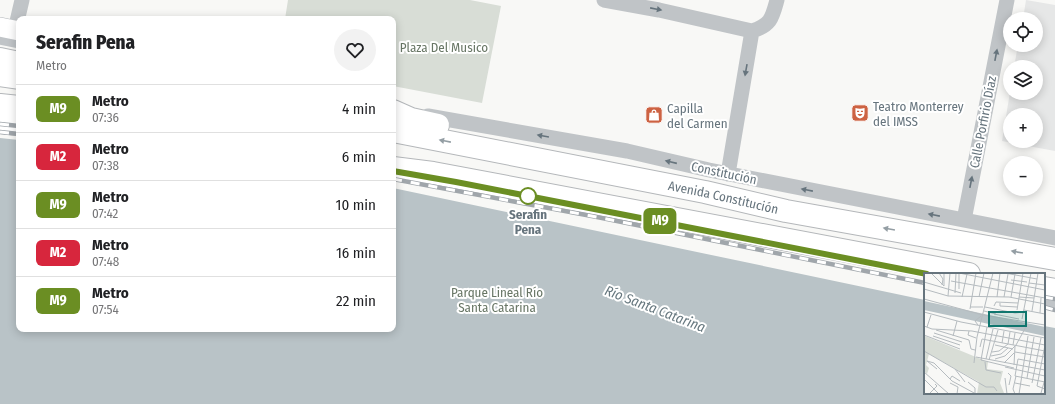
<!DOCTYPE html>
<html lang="es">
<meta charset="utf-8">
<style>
:root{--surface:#fff;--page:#f2f2f2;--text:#202124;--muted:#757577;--line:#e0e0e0}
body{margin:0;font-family:"Fira Sans Condensed",sans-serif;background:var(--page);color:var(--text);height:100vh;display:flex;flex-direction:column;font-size:15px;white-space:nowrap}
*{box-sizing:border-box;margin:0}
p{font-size:13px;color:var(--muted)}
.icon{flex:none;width:22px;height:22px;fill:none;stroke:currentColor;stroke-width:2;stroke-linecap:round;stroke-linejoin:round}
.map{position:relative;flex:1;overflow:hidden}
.sheet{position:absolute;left:16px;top:16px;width:380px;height:316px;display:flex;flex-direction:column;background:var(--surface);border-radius:8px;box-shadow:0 2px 10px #0003}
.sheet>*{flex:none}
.badge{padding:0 8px;border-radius:6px;font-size:14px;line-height:26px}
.tools{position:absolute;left:1003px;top:12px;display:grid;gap:8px}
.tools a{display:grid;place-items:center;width:40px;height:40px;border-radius:50%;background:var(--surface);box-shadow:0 2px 10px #0003;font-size:20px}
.map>.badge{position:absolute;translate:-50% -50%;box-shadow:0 0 0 2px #fff}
.round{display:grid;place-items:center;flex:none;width:42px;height:42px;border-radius:21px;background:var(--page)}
.summary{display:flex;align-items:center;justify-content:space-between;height:68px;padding:0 20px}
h1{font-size:19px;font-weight:800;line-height:30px}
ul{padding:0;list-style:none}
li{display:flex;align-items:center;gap:12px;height:48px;padding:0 20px;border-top:1px solid var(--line)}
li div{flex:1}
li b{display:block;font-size:15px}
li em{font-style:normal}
li .badge{min-width:44px;font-weight:700;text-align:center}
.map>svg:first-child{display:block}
.built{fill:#e6e7e7;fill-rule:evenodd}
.green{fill:#d8ddd6}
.water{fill:#b9c3c7}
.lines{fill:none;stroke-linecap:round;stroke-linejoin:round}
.major-casing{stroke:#b4b8bb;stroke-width:20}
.highway-casing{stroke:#b4b7ba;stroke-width:24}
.minor{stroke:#c0c4c7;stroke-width:15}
.major{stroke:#fff;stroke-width:19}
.highway{stroke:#fff;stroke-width:22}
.rail-casing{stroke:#a0a6ab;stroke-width:4.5}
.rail{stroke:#fff;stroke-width:3;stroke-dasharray:9;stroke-linecap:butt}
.oneway{fill:#66747d}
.oneway2{fill:#949ea4}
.line-casing{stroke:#fff;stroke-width:9}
.line{stroke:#6b8e23;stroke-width:6}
.stop-dot{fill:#fff;stroke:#6b8e23;stroke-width:2}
.labels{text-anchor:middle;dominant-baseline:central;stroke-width:4;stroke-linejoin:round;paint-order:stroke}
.park-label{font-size:13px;fill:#687665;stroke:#fff}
.poi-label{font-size:13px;fill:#66747d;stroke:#fff;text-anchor:start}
.street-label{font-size:13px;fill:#66747d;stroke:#fff}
.stop-label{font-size:13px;font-weight:bold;fill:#66747d;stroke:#fff}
.water-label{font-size:14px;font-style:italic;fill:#67787f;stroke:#fff}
.inset-road{fill:none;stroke:#b5bbbf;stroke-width:1}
.view{fill:#0f766e;fill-opacity:0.15;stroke:#0f766e;stroke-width:2}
.inset-edge{fill:none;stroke:#66747d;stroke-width:2}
</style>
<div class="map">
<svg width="1055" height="404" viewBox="0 0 1055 404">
<rect width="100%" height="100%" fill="#f8f8f6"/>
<path class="built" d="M1026,0L1055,5V151L1002,141L1010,92L1036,93V67H1014L1018,45H1036V19H1023ZM1010,115H1036V141H1010Z"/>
<path class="green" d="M288,0H470L501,6L482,103L393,86V19H285Z"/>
<path class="water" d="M0,138L19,140V329H393V188L925,300V393H1044V326L1055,328V404H0Z"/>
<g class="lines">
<defs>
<path id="major" d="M0,27L19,31"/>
<g id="highway">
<path d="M0,59L19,63"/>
<path d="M0,75L19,78"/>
<path d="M0,105L19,107"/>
<path d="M393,111L411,119L438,125"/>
<path d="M0,122L19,124"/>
<path id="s1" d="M393,131L705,192L786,211L1055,259"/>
<path d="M393,168L433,173L969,274"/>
<path d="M1044,288L1055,290"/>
</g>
</defs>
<use href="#major" class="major-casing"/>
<use href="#highway" class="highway-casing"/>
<path class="minor" d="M604,0L659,10L752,31C771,25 772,18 777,0
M15,30L22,0
M0,37L19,41
M428,116L627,151L709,170L1055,238
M728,174L752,31
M964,220L1007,0
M1044,299L1055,302"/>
<use href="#major" class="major"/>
<use href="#highway" class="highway"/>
<defs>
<path id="rail" d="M0,124L19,126
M0,132L19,134
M393,171L456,182L928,274
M393,179L597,217L925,283
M1044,297L1055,299
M1044,307L1055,310"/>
</defs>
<use href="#rail" class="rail-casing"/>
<use href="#rail" class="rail"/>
</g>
<defs><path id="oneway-solid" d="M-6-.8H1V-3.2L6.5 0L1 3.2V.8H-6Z"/></defs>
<g class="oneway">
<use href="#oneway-solid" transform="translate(656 9) rotate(11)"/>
<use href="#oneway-solid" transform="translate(996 55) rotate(-79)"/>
<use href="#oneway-solid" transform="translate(746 70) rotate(100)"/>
<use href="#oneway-solid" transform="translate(543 136) rotate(-170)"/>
<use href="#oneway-solid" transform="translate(671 162) rotate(-167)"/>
<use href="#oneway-solid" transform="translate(971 182) rotate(-79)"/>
<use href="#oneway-solid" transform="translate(807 190) rotate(-169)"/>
<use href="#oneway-solid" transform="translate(934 215) rotate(-169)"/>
</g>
<g class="oneway2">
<use href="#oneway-solid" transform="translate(445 141) rotate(-169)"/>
<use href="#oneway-solid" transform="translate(889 229) rotate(-170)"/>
<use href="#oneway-solid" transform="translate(1017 252) rotate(-170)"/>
</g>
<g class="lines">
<defs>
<path id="line" d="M393,171L456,182L927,274"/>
</defs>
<use href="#line" class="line-casing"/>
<use href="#line" class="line"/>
</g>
<defs>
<symbol id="theatre-square" viewBox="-11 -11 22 22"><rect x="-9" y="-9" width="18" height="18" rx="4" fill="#cd6242" stroke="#fff"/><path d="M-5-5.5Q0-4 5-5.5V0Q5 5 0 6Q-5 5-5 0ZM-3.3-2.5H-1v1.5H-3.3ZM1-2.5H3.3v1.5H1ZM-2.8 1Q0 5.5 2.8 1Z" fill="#fff"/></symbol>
<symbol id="shop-square" viewBox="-11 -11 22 22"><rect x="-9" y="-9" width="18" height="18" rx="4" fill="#cd6242" stroke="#fff"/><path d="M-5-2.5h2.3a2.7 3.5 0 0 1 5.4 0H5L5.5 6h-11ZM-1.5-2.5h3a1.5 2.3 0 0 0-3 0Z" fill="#fff"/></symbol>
</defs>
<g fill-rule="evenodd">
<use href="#theatre-square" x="850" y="103" width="20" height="20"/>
<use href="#shop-square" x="644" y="105" width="20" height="20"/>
</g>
<circle class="stop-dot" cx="528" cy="196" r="8"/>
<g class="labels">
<g class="park-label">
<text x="444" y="47">Plaza Del Musico</text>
<text x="497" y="292">Parque Lineal Río<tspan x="497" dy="15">Santa Catarina</tspan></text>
</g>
<g class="poi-label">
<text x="873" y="106">Teatro Monterrey<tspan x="873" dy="15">del IMSS</tspan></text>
<text x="667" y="108">Capilla<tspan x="667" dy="15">del Carmen</tspan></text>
</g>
<g class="street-label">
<text transform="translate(983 122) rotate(-79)">Calle Porfirio Díaz</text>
<text transform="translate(724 173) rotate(12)">Constitución</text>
<text stroke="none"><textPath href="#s1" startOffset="337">Avenida Constitución</textPath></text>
</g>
<g class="stop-label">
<text x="528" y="214">Serafin<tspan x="528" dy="15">Pena</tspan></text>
</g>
<g class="water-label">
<text transform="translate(655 309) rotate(21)">Río Santa Catarina</text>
</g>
</g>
<g transform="translate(924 273)">
<rect width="121" height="121" fill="#f8f8f6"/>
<path d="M1,63L64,89L63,96L79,98L76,110L80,120L53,121L55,109L5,81L2,92L5,95L3,101L0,98Z" fill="#d8ddd6"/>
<path d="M0,28L121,54V63L0,37Z" fill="#b9c3c7"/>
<path class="inset-road" d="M7,0L20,13M15,0L19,6L18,12M35,0L121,17M81,0L113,6M87,7L103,9M27,8L121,25M0,9L37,20M105,10L121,12M20,13V0M0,16L24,23L85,24L121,31M35,16V0M31,20L32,0M24,23L26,0M38,24L43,1M55,24L60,0M73,24L76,0M80,24L84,1M87,24L91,1M95,24L110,25M0,26L59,42L121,52M76,30V33L93,34M70,33L72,29L94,30M46,34H59M61,34L91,40L100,39M46,36L52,0M93,37L99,0M100,37L121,41M60,38L72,41M108,38L114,0M0,39L37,49L121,65M116,40L117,25M70,41L95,46M98,46L107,0M54,52L51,48L57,43M0,53L8,56L48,58L121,72M3,54L7,42M63,54L57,87L90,95M12,57L45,67L47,76L51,77M45,58L44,62L52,65M10,60L38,69M0,62L36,76M9,63L36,72M29,63L33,48M78,70L80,58M71,72L89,76M89,72L91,60M121,72L113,113L121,116M56,74L58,66L121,78M0,78L62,114H70L73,118M68,79L75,78L84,71L86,59M91,79L121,84M67,83L77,81L84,75M52,84L121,97M62,86L69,56M71,86L81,83L92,72L103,52L101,49M94,86L91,103L121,109M94,86L121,91M65,87L74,57M3,88L10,90L28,108L52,121M3,88L13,96M61,89L62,97L77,100M50,90L53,64L69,0M80,90L90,80M90,92L91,73M81,94L121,103M31,96L41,109M0,99L25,121M84,100L87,103L85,112M81,105L83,121M103,105L110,64M0,106L15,121M26,106L28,103L36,108M44,109L51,115V120M26,110L34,114L33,121M91,110L106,113M108,110L117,65M117,120L121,106M5,121L13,113L11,111M91,121L89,116L92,103M95,121L104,63"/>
<path class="view" d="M65,39H102V53H65Z"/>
<rect width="121" height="121" class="inset-edge"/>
</g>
</svg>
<div class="tools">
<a><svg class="icon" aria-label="locate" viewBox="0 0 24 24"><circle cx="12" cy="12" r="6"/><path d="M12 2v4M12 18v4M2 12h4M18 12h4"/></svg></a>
<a><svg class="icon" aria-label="layers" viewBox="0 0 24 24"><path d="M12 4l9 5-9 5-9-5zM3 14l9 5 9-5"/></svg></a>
<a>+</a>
<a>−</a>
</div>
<b class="badge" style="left:660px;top:221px;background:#6b8e23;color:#fff">M9</b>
<section class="sheet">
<div class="summary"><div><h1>Serafin Pena</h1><p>Metro</p></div><a class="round"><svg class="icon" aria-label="heart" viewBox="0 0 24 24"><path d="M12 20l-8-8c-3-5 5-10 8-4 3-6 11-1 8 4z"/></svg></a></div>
<ul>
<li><span class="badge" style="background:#6b8e23;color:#fff">M9</span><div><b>Metro</b><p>07:36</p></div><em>4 min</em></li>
<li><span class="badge" style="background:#d7263d;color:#fff">M2</span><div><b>Metro</b><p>07:38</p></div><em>6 min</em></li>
<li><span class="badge" style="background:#6b8e23;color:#fff">M9</span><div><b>Metro</b><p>07:42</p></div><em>10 min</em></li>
<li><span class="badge" style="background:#d7263d;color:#fff">M2</span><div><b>Metro</b><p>07:48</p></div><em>16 min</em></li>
<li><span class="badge" style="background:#6b8e23;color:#fff">M9</span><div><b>Metro</b><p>07:54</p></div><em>22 min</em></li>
</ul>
</section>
</div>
